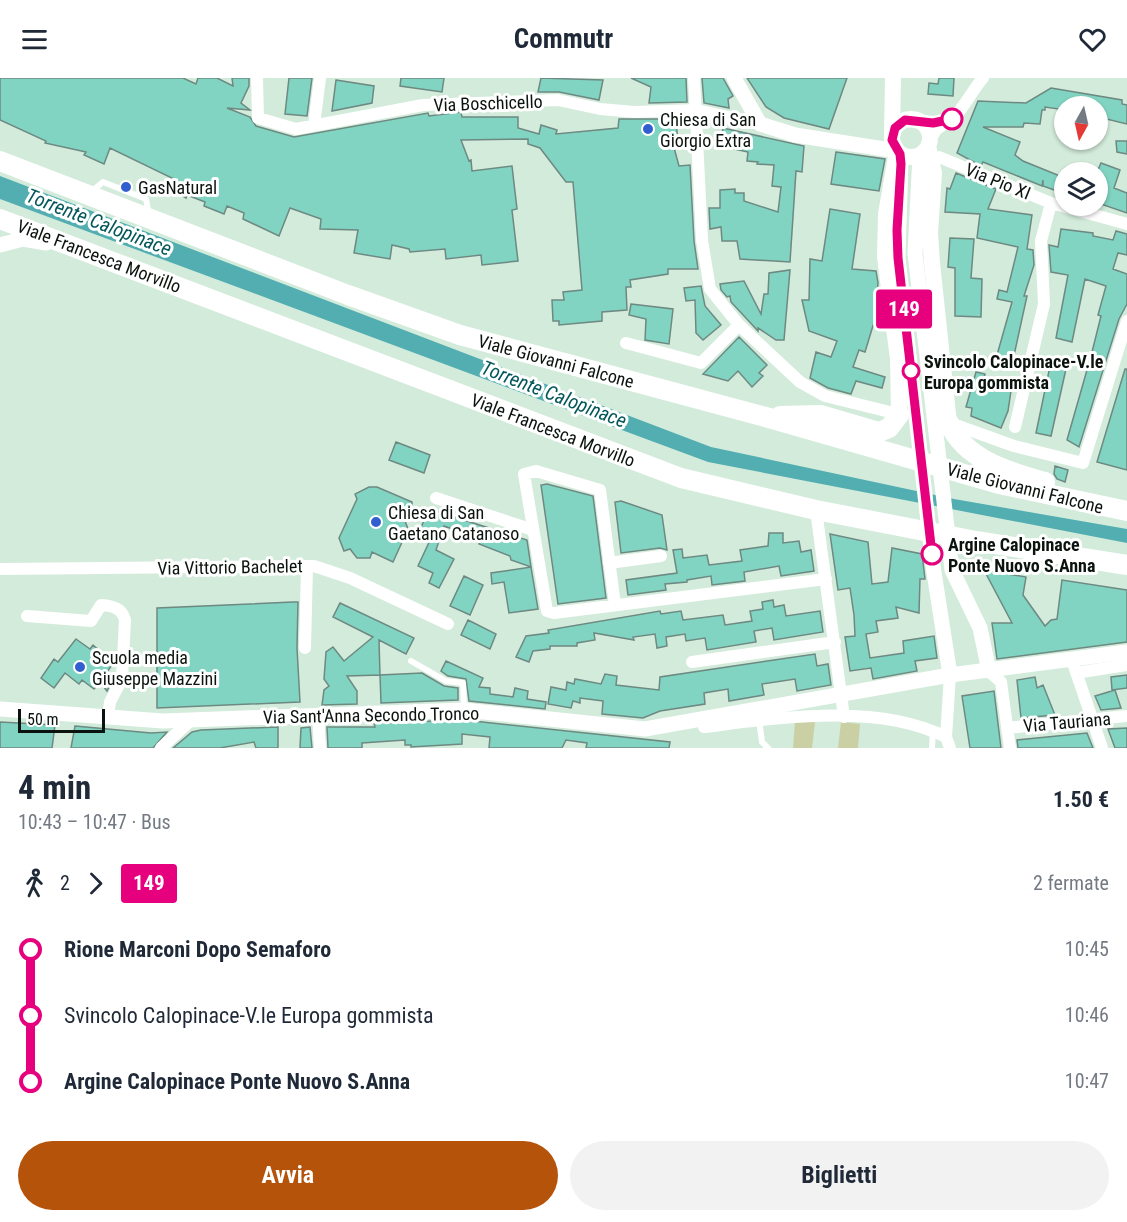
<!DOCTYPE html>
<html lang="it">
<meta charset="utf-8">
<style>
:root{--surface:#fff;--page:#f2f2f3;--text:#1f2937;--muted:#747a83;--accent:#b45309}
body{margin:0;font-family:"Roboto Condensed",sans-serif;background:var(--page);color:var(--text);height:100vh;display:flex;flex-direction:column;font-size:22px;white-space:nowrap}
*{box-sizing:border-box;margin:0}
p{font-size:20px;color:var(--muted)}
.icon{flex:none;width:33px;height:33px;fill:none;stroke:currentColor;stroke-width:2;stroke-linecap:round;stroke-linejoin:round}
.map{position:relative;height:670px;overflow:hidden}
.sheet{display:flex;flex-direction:column;background:var(--surface);flex:1}
.sheet>*{flex:none}
.badge{padding:0 12px;border-radius:4px;font-size:21px;line-height:39px}
.needle{width:39px;rotate:188deg}
.fabs{position:absolute;left:1054px;top:18px;display:grid;gap:12px}
.fabs a{display:grid;place-items:center;width:54px;height:54px;border-radius:50%;background:var(--surface);box-shadow:0 2px 4px #0004;font-size:30px}
.scale{position:absolute;left:18px;bottom:15px;width:87px;box-sizing:border-box;padding-left:6px;border:3px solid #0b130e;border-top:0;font-size:16px;line-height:21px;white-space:nowrap;color:#0b130e;-webkit-text-stroke:4px #fff;paint-order:stroke}
.map>.badge{position:absolute;translate:-50% -50%;box-shadow:0 0 0 3px #fff}
.legs{display:flex;align-items:center;gap:9px;height:66px;padding:0 18px;font-size:20px}
.legs p{margin-inline-start:auto}
.overview{display:flex;align-items:center;justify-content:space-between;height:102px;padding:0 18px}
h1{font-size:33px;font-weight:700;line-height:45px}
.button{display:flex;gap:12px;margin-top:auto;padding:12px 18px}
.button a{flex:1;height:69px;border-radius:36px;background:var(--accent);color:#fff;font-size:24px;font-weight:700;line-height:69px;text-align:center}
.button a+a{background:var(--page);color:var(--text)}
ul{padding:0 18px;list-style:none}
li{display:flex;align-items:center;gap:21px;height:66px;font-size:22px}
li i{display:grid;place-items:center;width:9px;height:100%;margin:0 8px;background:currentColor}
li i::after{content:'';width:15px;height:15px;margin:-8px;border:4px solid;border-radius:50%;background:var(--surface)}
li p{margin-inline-start:auto}
li:first-child i{background:linear-gradient(#0000 50%,currentColor 0)}
li:last-child i{background:linear-gradient(currentColor 50%,#0000 0)}
header{display:flex;justify-content:space-between;align-items:center;height:78px;padding:0 18px;background:var(--surface);font-size:27px;font-weight:700}
.map>svg:first-child{display:block}
.park{fill:#cbd0a4}
.water{fill:#53aeb2}
.building{fill:#81d4c1;stroke:#6d8982;stroke-width:1.5}
.lines{fill:none;stroke-linecap:round;stroke-linejoin:round}
.service{stroke:#fff;stroke-width:6}
.minor{stroke:#fff;stroke-width:12}
.tertiary{stroke:#fff;stroke-width:15}
.secondary{stroke:#fff;stroke-width:16}
.primary{stroke:#fff;stroke-width:20}
.line-1-casing{stroke:#fff;stroke-width:14}
.line-1{stroke:#e6007e;stroke-width:9}
.stop-1-dot{fill:#fff;stroke:#e6007e;stroke-width:3}
.poi-dot{fill:#325fcf;stroke:#fff;stroke-width:2}
.labels{text-anchor:middle;dominant-baseline:central;stroke-width:6;stroke-linejoin:round;paint-order:stroke}
.street-label{font-size:18px;fill:#0b130e;stroke:#fff}
.poi-label{font-size:18px;fill:#0b130e;stroke:#fff;text-anchor:start}
.stop-label{font-size:18px;font-weight:bold;fill:#0b130e;stroke:#fff;text-anchor:start}
.water-label{font-size:20px;font-style:italic;fill:#03575a;stroke:#fff}
</style>
<header><svg class="icon" aria-label="menu" viewBox="0 0 24 24"><path d="M4 6h16M4 12h16M4 18h16"/></svg>Commutr<svg class="icon" aria-label="heart" viewBox="0 0 24 24"><path d="M12 20l-8-8c-3-5 5-10 8-4 3-6 11-1 8 4z"/></svg></header>
<div class="map">
<svg width="1127" height="670" viewBox="0 0 1127 670">
<rect width="100%" height="100%" fill="#d3ebdb"/>
<path class="park" d="M795,643L815,644L812,670H793Z
M841,644L860,646L858,670H838Z"/>
<path class="water" d="M0,98L711,369L954,421L1127,451V465L708,384L0,121Z"/>
<path class="building" d="M0,0H183L196,6L198,0H217L233,8L232,0H249V8L241,25L250,32L227,30L250,39L256,48L294,59L428,35L429,38L461,34L462,39H518V50L539,56L541,47L557,52L556,56L618,50L619,41H676L678,66H673L679,88L690,87L694,163L698,191H668V196L630,202L631,209H626L627,232L602,234V243L559,247V243H553L552,222H564L563,214L582,212L573,104H566L540,70L528,66V61L461,62L469,83L471,82L472,93L512,88L517,131L512,132L518,183L482,187L481,177L446,181L445,171L410,174L409,171L392,167L390,181L354,175L358,152L320,151L321,141L290,130L279,158L243,141L244,135L227,128L224,136L204,128L205,124L187,117L186,120L169,109L174,101L110,70L104,86L84,77L86,74L45,65L46,63L0,42Z
M289,0H312L307,38L285,36Z
M401,0H444L442,14L400,8Z
M541,0L603,2L599,22L559,14H538Z
M631,0H686L687,24L649,25L651,9Z
M702,0H723L733,18L728,21L729,30L704,25Z
M747,0H847L829,51L784,40L766,29Z
M939,0H954L953,18L928,16L929,5L938,6Z
M336,2L374,8L372,25L332,33Z
M1051,10L1122,22V26L1127,27V46L1098,39V28H1065V32L1045,29V32H1042L1040,46L1024,45L1023,49H983L1020,64L1015,77L1023,83L1065,100V116L1043,108V102L1042,108L983,84L981,88L957,75L978,23L1026,25Z
M723,50L804,68L802,94L796,93L790,184L740,181L737,163H722L721,149L710,151L709,130H720V112L735,111V115H744V123L778,134L781,109L772,108L774,87L757,86L758,84L747,83L748,74L720,68Z
M1116,63H1127V76L1117,74Z
M836,74L885,81L879,113L831,106Z
M1101,85L1120,92L1114,110L1127,115V135L1098,125V92Z
M956,95L996,111L988,131L1032,137L1027,171L1033,172L1034,187L1024,218H1027L1013,282L997,277L1012,224L997,221L999,212L1007,214L1018,169L977,160L980,136L945,134L947,110L950,111Z
M830,131L860,136L852,191L876,193L878,205L875,241L865,274L859,272L853,289L885,299L882,310L856,303L851,316L828,310L810,300L816,274L831,279L837,263L809,253L802,222H809L810,181L822,183Z
M1061,151L1093,155V158L1113,162L1116,153L1127,156V177L1118,175L1113,191L1127,196V226L1119,241L1079,369L1067,362L1091,278L1101,238L1098,237L1106,208L1085,201L1072,264L1056,260L1068,197L1051,194L1049,167L1058,169Z
M950,160L974,161L971,200L982,201L981,239L955,238V190L948,189Z
M790,192L784,262H776L758,250V253L731,224L730,218L727,219L721,212L720,206L744,203L761,236L764,216H768L769,195Z
M701,208L705,228L721,247L703,262L696,255L695,222L686,223L684,210Z
M631,226L673,231L669,266L645,262L646,241L629,237Z
M739,259L767,287L759,295L763,298L752,309L738,293L728,303L703,296Z
M1050,288L1066,291L1051,358L1036,355Z
M1125,291H1127V392L1097,384Z
M976,294L985,296L984,300L1012,306L1008,333L1001,350L971,338L972,330L966,329Z
M396,364L430,377L424,395L389,382Z
M1055,388L1068,392L1065,404L1057,401L1054,396Z
M547,406L593,418L606,520L558,526L541,407Z
M369,409H377L412,424V433L404,440L408,451L393,484L372,474L370,480H357L350,471L344,473L339,460L357,421L355,416Z
M621,423L662,437L667,472L660,470L621,475L615,424Z
M429,431L527,462L531,489L511,482L510,478L479,466L481,463L466,456L444,448L436,472L454,481L439,510L429,505L433,495L418,488L432,458L419,454Z
M769,455H783V465L799,463L801,474L811,472L814,493L781,498L779,488L744,494L745,503L712,507L711,498L687,502V504L665,506L666,512L628,517L626,502L677,495L673,472L682,471L683,480L707,477L709,487L742,483L740,472L768,468Z
M830,456L868,464L872,506L888,504L892,470L922,476L925,501H920L919,535L896,529L898,540L876,543L878,554L866,556L870,580L904,575L903,563L934,558L937,580L915,583L917,593L873,601L871,590L850,593L845,559L855,558L854,537L850,510L838,512Z
M531,489L538,531L509,535L504,504L492,506L491,495Z
M984,492L1026,499L1023,517L1045,548L1051,542L1057,541L1062,502L1127,512V564L997,581L992,545H1012Z
M464,498L483,507L470,537L450,528Z
M773,522L774,529L784,527L786,538L820,533L823,554L774,562L772,550L754,553L756,564L707,572L705,560L686,563L685,556L666,559L667,568L657,570L655,556L633,559L634,562L594,555L595,562L577,565V568H550V571L533,573L529,584L516,579L526,558L549,555L548,552L660,533L661,536L681,533L683,542L723,537L725,547L752,543L750,533L763,531L762,524Z
M293,524H298L297,570L300,624L157,630V530Z
M340,525L414,560L406,576L379,562L380,597L347,598L357,613V626L322,627L324,612L329,608L324,601L326,574L333,569L344,583L373,559L333,539Z
M468,542L496,556L490,571L461,557Z
M76,561L90,571L93,567L101,574L99,577L112,587L107,594L114,596V599L107,613L100,604L94,611L82,602L79,606L65,595L54,610L41,600L54,581L58,584Z
M815,576L817,588L828,586L831,607L797,613L795,601L762,606L764,617L729,623L728,611L704,615L705,626L660,633L643,640L602,636L603,623L580,620V625L573,623L571,630L548,626L551,609L566,612L567,604L574,606L575,601L601,606L605,596L617,598L616,607L659,612L660,599Z
M446,583L483,600L479,609L490,610V616L513,619L515,610L528,613L527,621L546,624L545,631L469,623L466,601L448,598L441,593Z
M422,595L444,608L458,610V622L381,625L380,597Z
M1127,597V610L1112,612L1111,599Z
M1035,599L1037,610L1043,607L1055,637L1021,640L1017,602Z
M1115,612L1121,630L1101,632L1095,618Z
M994,613L1001,670H970L962,618Z
M464,642L670,664L669,670H586L587,665L566,662L562,670H489L490,659L462,656V666L411,669V667H405V662L362,665V670H328L327,649H375L374,645Z
M0,644L55,647L52,670H0Z
M75,648L151,655L167,654L153,670H71Z
M278,649V670H256L254,664L220,670H173L192,654L201,652Z
M310,649L312,670H300L301,650Z
M1127,650V670H1115L1108,651Z
M1087,655L1093,670H1018L1017,662Z"/>
<g class="lines">
<path class="service" d="M90,115L103,104L146,121L149,137
M411,583L446,603L463,605L464,631
M759,642L762,664L768,670
M932,670L933,653"/>
<path class="minor" d="M257,0L258,40L296,51L423,27L558,22L600,31L634,34L697,32L760,46
M694,0L702,162L710,211L739,247L800,304L825,318L902,337
M918,43L933,45L948,43L936,52L930,62
M948,43C961,37 972,12 983,0
M314,47L320,0
M939,79L1051,125L1127,146
M626,265L701,285L739,247
M950,345L1014,368L1083,385L1127,243
M1015,349L1044,226L1041,163L1051,125
M436,420L533,452
M816,432L844,639
M609,485L661,478
M0,491L314,488L350,500L448,546
M615,527L600,412L536,393L524,396L547,533L554,535L826,501
M27,538L91,543L101,527C113,528 122,530 125,542L122,601L110,624L108,639
M305,570L307,488
M1072,582L1102,670
M692,584L835,564
M989,593L1001,604L1010,670
M1076,595L1127,587
M950,597L946,659L950,670
M318,637L320,670
M703,639L704,649C779,640 876,624 946,659
M1007,650L1127,638
M161,670L191,642"/>
<path class="tertiary" d="M734,0L760,46L795,57L897,73
M920,77L915,176L952,492L980,550L989,593
M901,82L898,180L933,488L950,597
M0,167L23,161L46,165
M0,631L163,643L464,632L645,651L950,597L1127,574"/>
<path class="secondary" d="M892 60a19 19 0 1 1 38 0a19 19 0 1 1-38 0Z
M892,55L893,0
M928,68L934,95L930,155L932,185L949,345
M897,73L886,136L885,179L898,281L899,337"/>
<path class="primary" d="M0,83L348,217L460,257L762,338L999,406L1127,433
M0,141L681,400L816,432L976,463L1127,487
M780,338L821,337L879,354L889,350L899,337
M949,345C965,382 1009,394 1045,404"/>
</g>
<g class="lines">
<defs>
<path id="line-1" d="M932,476L898,180L897,152L901,86L900,76L892,62L895,50L905,42L933,45L952,41"/>
</defs>
<use href="#line-1" class="line-1-casing"/>
<use href="#line-1" class="line-1"/>
</g>
<g class="stop-1-dot">
<circle cx="952" cy="41" r="10"/>
<circle cx="911" cy="293" r="8"/>
<circle cx="932" cy="476" r="10"/>
</g>
<g class="poi-dot">
<circle cx="648" cy="51" r="6"/>
<circle cx="126" cy="109" r="6"/>
<circle cx="376" cy="444" r="6"/>
<circle cx="80" cy="589" r="6"/>
</g>
<g class="labels">
<g class="street-label">
<text transform="translate(488 25) rotate(-2)">Via Boschicello</text>
<text transform="translate(998 103) rotate(22)">Via Pio XI</text>
<text transform="translate(99 178) rotate(21)">Viale Francesca Morvillo</text>
<text transform="translate(556 283) rotate(15)">Viale Giovanni Falcone</text>
<text transform="translate(553 352) rotate(21)">Viale Francesca Morvillo</text>
<text transform="translate(1025 410) rotate(14)">Viale Giovanni Falcone</text>
<text transform="translate(230 489) rotate(-1)">Via Vittorio Bachelet</text>
<text transform="translate(371 637) rotate(-1)">Via Sant'Anna Secondo Tronco</text>
<text transform="translate(1067 644) rotate(-5)">Via Tauriana</text>
</g>
<g class="poi-label">
<text x="660" y="41">Chiesa di San<tspan x="660" dy="21">Giorgio Extra</tspan></text>
<text x="138" y="109">GasNatural</text>
<text x="388" y="434">Chiesa di San<tspan x="388" dy="21">Gaetano Catanoso</tspan></text>
<text x="92" y="579">Scuola media<tspan x="92" dy="21">Giuseppe Mazzini</tspan></text>
</g>
<g class="stop-label">
<text x="924" y="283">Svincolo Calopinace-V.le<tspan x="924" dy="21">Europa gommista</tspan></text>
<text x="948" y="466">Argine Calopinace<tspan x="948" dy="21">Ponte Nuovo S.Anna</tspan></text>
</g>
<g class="water-label">
<text transform="translate(99 144) rotate(21)">Torrente Calopinace</text>
<text transform="translate(554 316) rotate(21)">Torrente Calopinace</text>
</g>
</g>
</svg>
<div class="fabs">
<a><svg class="needle" viewBox="-14 -14 28 28"><path d="M0-13l5 13h-10z" fill="#e53935"/><path d="M0 13l5-13h-10z" fill="#747a83"/></svg></a>
<a><svg class="icon" aria-label="layers" viewBox="0 0 24 24"><path d="M12 4l9 5-9 5-9-5zM3 14l9 5 9-5"/></svg></a>
</div>
<div class="scale">50 m</div>
<b class="badge" style="left:904px;top:231px;background:#e6007e;color:#fff">149</b>
</div>
<section class="sheet">
<div class="overview"><div><h1>4 min</h1><p>10:43 – 10:47 · Bus</p></div><b>1.50 €</b></div>
<div class="legs"><svg class="icon" aria-label="walk" viewBox="0 0 24 24"><circle cx="13" cy="4" r="2"/><path d="M13 8l-2 6 4 7M11 14l-3 7M7 12l3-4h3l4 4"/></svg>2<svg class="icon" aria-label="forward" viewBox="0 0 24 24"><path d="M9 5l7 7-7 7"/></svg><b class="badge" style="background:#e6007e;color:#fff">149</b><p>2 fermate</p></div>
<ul>
<li><i style="color:#e6007e"></i><b>Rione Marconi Dopo Semaforo</b><p>10:45</p></li>
<li><i style="color:#e6007e"></i><span>Svincolo Calopinace-V.le Europa gommista</span><p>10:46</p></li>
<li><i style="color:#e6007e"></i><b>Argine Calopinace Ponte Nuovo S.Anna</b><p>10:47</p></li>
</ul>
<div class="button"><a>Avvia</a><a>Biglietti</a></div>
</section>
